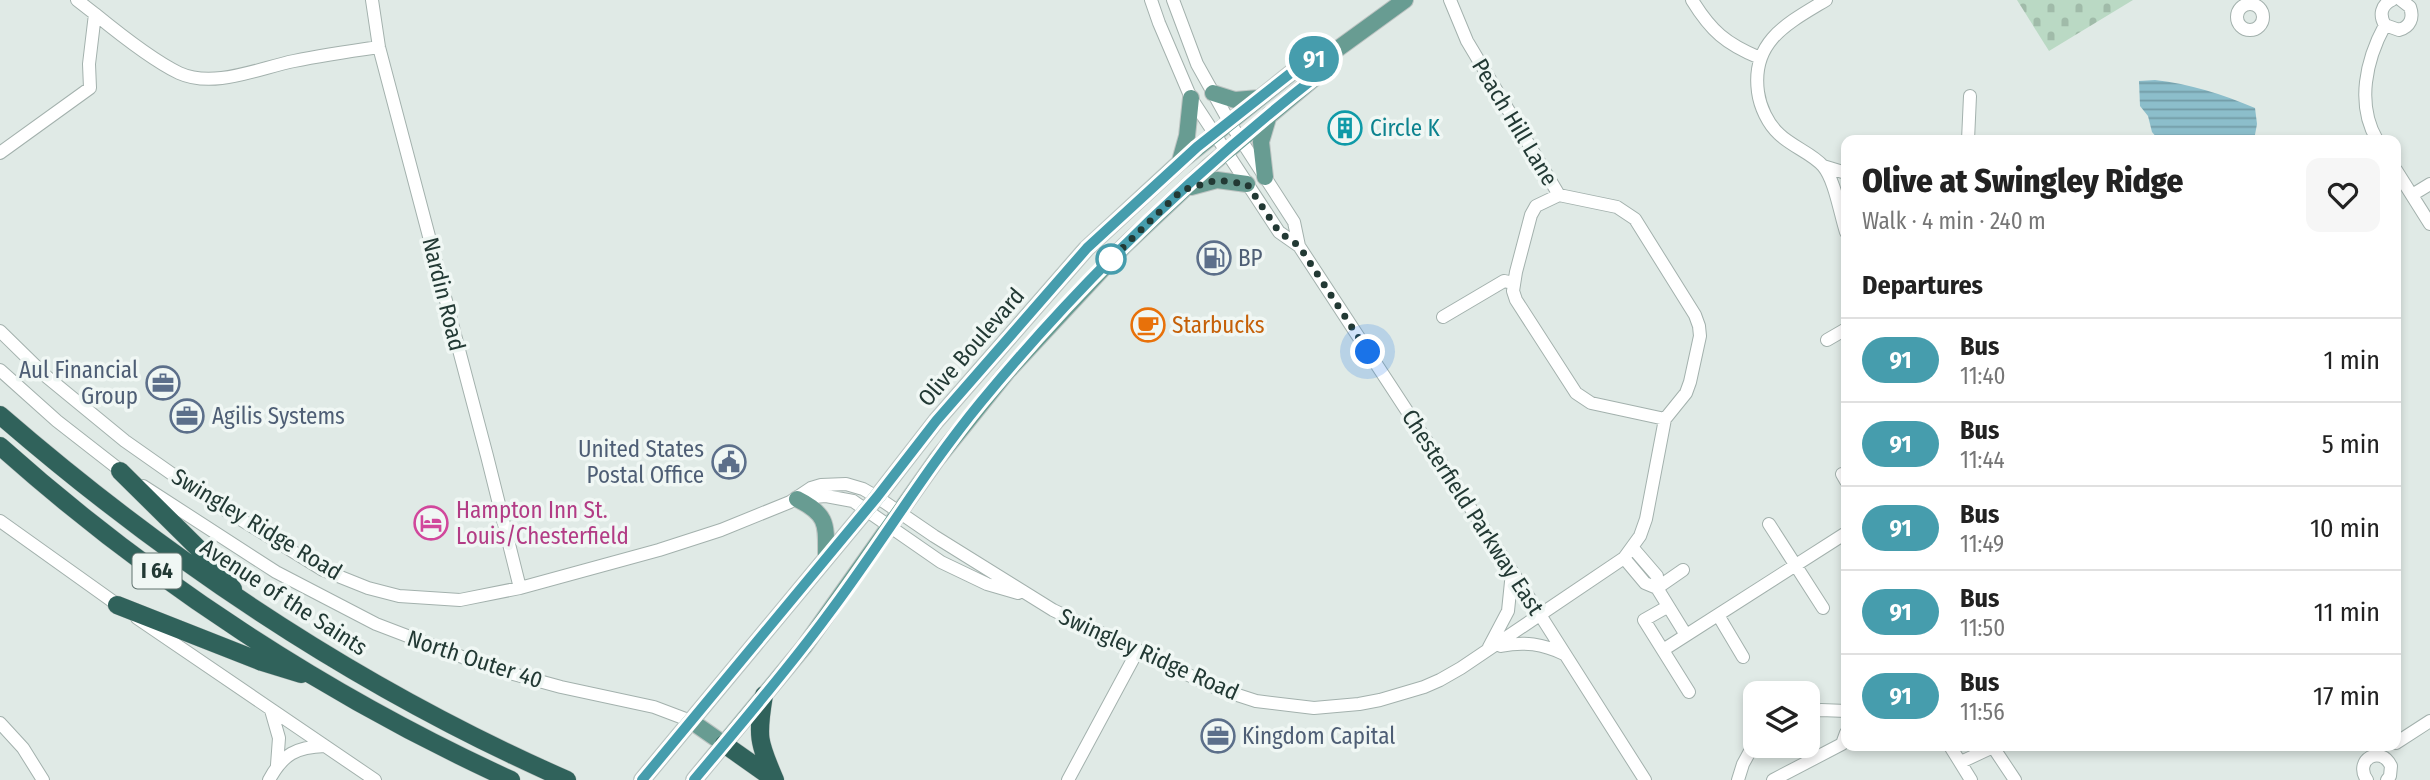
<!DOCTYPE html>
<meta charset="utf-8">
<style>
:root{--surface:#fff;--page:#f6f6f6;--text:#222;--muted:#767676;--line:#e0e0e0}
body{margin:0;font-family:"Fira Sans Condensed",sans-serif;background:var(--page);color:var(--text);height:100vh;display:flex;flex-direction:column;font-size:26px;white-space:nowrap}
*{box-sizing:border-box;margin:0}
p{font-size:23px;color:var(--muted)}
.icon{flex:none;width:38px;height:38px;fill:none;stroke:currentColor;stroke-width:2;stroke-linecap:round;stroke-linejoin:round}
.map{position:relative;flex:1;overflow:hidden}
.panel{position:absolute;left:1841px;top:135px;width:560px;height:616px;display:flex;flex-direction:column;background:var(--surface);border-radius:14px;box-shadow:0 4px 10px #0003}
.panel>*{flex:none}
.badge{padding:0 14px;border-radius:23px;font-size:24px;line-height:46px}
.fabs{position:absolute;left:1743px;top:681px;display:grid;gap:14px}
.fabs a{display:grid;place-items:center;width:77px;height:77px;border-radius:14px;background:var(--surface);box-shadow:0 4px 10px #0003;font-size:35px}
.you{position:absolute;width:35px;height:35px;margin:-18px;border:5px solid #fff;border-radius:50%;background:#1a73e8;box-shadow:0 0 0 10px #1a73e833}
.map>.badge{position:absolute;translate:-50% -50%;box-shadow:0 0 0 4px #fff}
h2{padding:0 21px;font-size:26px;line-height:63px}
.round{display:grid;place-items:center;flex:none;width:74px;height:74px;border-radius:14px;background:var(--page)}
.overview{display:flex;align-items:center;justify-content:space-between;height:119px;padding:0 21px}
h1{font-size:33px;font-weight:800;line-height:52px}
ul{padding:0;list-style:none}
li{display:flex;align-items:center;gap:21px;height:84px;padding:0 21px;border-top:2px solid var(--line)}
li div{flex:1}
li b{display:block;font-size:26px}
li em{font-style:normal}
li .badge{min-width:77px;font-weight:700;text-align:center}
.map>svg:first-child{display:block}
.cemetery{fill:url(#cemetery-stones)}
.water{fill:url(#water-rules)}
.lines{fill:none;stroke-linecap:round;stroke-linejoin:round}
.minor-casing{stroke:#a3b1ad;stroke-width:14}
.major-casing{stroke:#bdc4c2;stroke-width:18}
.highway-casing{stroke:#bdc4c2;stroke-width:19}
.minor{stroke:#fff;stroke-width:12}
.major{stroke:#689c92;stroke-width:16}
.highway{stroke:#30625b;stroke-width:18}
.line-casing{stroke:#fff;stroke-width:16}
.line{stroke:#469dad;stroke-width:10}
.walk{stroke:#223934;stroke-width:7;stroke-dasharray:0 12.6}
.stop-dot{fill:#fff;stroke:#469dad;stroke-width:3.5}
.labels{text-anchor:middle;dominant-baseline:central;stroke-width:7;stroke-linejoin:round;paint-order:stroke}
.shield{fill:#f0f7f4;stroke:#60726e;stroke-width:2}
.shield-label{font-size:21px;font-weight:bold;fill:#223934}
.street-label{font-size:23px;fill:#223934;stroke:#f0f7f4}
.culture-label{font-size:23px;fill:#0d838f;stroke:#f0f7f4;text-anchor:start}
.service-label{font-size:23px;fill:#4e5e75;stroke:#f0f7f4;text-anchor:start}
.food-label{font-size:23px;fill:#c56008;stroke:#f0f7f4;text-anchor:start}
.hotel-label{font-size:23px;fill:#b23c85;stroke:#f0f7f4;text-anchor:start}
</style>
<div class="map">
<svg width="2430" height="780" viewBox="0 0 2430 780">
<defs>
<pattern id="cemetery-stones" width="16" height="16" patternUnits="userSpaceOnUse" patternTransform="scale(1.75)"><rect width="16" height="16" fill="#bad9c4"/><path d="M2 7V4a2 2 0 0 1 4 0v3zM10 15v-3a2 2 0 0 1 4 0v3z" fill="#a0bba9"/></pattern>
<pattern id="water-rules" width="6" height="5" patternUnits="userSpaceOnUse" patternTransform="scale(1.75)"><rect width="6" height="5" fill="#8cbecb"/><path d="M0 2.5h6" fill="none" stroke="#729ba6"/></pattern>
</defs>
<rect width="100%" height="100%" fill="#e0eae6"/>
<path class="cemetery" d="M2017,0H2133L2049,51Z"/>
<path class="water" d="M2155,80C2190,84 2222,94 2255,108L2257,124L2254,140L2158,139L2152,132L2148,116L2140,106L2139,81Z"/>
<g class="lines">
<defs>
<path id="minor" d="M372,0L379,47L487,456L520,588
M1151,0L1159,23L1191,98L1279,232L1299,246L1530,599L1645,780
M1173,0L1197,64L1230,123L1294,222L1299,246
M1692,0C1711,31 1726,44 1760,58
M1826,0C1788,23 1751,41 1758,92C1760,107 1768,124 1779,134C1791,146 1813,154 1823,166C1835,180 1840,214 1846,232
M2392,0C2381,5 2379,15 2385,25L2399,30C2410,27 2414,18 2410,7L2401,0
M2237 17a13 13 0 1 1 26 0a13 13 0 1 1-26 0Z
M95,14C117,32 154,61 179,73C214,89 259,68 294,61C323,55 351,51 379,47
M1968,140L1970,96
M2377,140C2356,104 2366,60 2385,25
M0,153L90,88L89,64L95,14L77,0
M1823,166L1846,173
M2396,170L2430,224
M1559,195L1536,206L1531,215L1516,272L1513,291L1516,300L1576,393L1591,403L1665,419
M2412,195L2430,184
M1443,317L1504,281L1514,283
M0,331L47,377L125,441L209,500L323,570L368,588L399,596L460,600L520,588L659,550L721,530L790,502L811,488L821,485L846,484L863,489L877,497L934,536L1053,610L1199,680L1219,689L1256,701L1314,708L1359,704L1380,700L1424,687L1440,680L1461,668L1624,558L1640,536L1646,519L1665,419L1686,393L1690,382L1700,336L1699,326L1695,315L1635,219L1617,207L1559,195L1467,41L1450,0
M1827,340L1846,329
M0,370L57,421L125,474
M1842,474L1846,481
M143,486L276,572L376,624L491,668L561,687L654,707L691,721
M801,498L826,496L853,501L941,562L987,584L1018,593
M0,521L122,608
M1769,524L1823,608
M1632,547L1657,576V588L1686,635
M1624,558L1645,583L1657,588
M1657,588L1683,570
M1667,607L1644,620L1689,692
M1718,615L1743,657
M137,618L375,780
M1501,646C1524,641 1543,644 1564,654
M1489,647L1508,611L1512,572
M1663,650L1846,533
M271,710L279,738L277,765
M1808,713L1821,710L1846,711
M0,723L23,748L43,780
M2396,743L2430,721
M1950,746L1971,780
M1961,762L1993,747L2015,780
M269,780C283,754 296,747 325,746
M1068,780L1138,650
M1738,780L1743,764L1755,742
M1773,780L1842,744L1846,733
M2367,780C2353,760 2381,744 2391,766L2390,776L2387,780"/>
<path id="major" d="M1213,93L1235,100L1259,98
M1180,161L1187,136L1191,98
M1265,177L1261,142L1269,115
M1191,187L1217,180L1247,184
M797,499C829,515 826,525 826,558
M691,721L724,744
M642,780L877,497L936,421L1086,249L1180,162L1306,61L1332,53L1405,0
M694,780L804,647L937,459L1007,372L1124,246L1208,167L1318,75L1332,53"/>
<path id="highway" d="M0,415C171,563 360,689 567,780
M0,446C151,581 327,696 511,780
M120,471L212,562L233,589
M117,605L262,662L301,674
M764,695C757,737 758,741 775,780
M724,744L775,780"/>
</defs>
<use href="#minor" class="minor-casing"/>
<use href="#major" class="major-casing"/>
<use href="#highway" class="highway-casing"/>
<use href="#minor" class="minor"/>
<use href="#major" class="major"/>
<use href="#highway" class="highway"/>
</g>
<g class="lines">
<defs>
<path id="line" d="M642,780L877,497L936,421L1087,248L1197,147L1306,61L1332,53L1318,75C1195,171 1081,281 981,402C925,470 880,546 827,616C785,673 739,726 694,780"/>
</defs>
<use href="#line" class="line-casing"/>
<use href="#line" class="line"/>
<path class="walk" d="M1111,259L1108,262L1182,190L1217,180L1247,184L1279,232L1299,246L1368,352"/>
</g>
<defs>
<symbol id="building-ring" viewBox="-11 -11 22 22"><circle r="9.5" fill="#f0f7f4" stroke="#0f9aa8" stroke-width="1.5"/><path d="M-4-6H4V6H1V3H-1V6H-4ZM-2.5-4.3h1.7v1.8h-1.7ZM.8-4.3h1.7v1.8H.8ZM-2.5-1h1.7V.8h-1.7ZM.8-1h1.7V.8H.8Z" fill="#0f9aa8"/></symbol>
<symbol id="fuel-ring" viewBox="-11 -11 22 22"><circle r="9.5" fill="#f0f7f4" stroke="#5c6f8a" stroke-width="1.5"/><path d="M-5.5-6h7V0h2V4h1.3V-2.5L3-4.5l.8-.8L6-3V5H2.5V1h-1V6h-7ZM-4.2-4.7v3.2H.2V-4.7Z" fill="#5c6f8a"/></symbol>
<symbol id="cafe-ring" viewBox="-11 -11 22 22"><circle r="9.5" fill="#f0f7f4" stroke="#e8710a" stroke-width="1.5"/><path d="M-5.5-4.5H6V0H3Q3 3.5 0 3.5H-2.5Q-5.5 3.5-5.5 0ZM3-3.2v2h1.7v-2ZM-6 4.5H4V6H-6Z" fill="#e8710a"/></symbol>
<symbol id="office-ring" viewBox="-11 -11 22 22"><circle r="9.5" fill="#f0f7f4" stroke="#5c6f8a" stroke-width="1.5"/><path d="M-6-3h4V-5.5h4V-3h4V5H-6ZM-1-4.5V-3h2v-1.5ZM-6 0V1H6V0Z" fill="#5c6f8a"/></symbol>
<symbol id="civic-ring" viewBox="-11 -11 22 22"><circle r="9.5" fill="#f0f7f4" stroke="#5c6f8a" stroke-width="1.5"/><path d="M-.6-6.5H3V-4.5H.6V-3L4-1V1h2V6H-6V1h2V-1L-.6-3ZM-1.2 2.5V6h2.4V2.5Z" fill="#5c6f8a"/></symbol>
<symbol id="hotel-ring" viewBox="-11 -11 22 22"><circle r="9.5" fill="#f0f7f4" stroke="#d1479c" stroke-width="1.5"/><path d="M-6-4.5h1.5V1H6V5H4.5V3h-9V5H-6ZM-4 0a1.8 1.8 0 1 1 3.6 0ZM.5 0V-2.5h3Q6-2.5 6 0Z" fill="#d1479c"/></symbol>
</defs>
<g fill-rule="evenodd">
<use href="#building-ring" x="1326" y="109" width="38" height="38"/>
<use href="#fuel-ring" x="1195" y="239" width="38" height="38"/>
<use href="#cafe-ring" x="1129" y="306" width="38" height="38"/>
<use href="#office-ring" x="144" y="364" width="38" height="38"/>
<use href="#office-ring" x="168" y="397" width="38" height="38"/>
<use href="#civic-ring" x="710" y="443" width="38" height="38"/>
<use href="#hotel-ring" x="412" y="504" width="38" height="38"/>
<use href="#office-ring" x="1199" y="717" width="38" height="38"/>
</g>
<circle class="stop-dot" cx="1111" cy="259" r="14"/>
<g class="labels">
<rect class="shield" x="132.5" y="553.5" width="49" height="35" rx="5"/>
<g class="shield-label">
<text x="157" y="571">I 64</text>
</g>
<g class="street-label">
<text transform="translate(1515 122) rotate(59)">Peach Hill Lane</text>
<text transform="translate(444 294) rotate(76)">Nardin Road</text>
<text transform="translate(971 347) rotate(-49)">Olive Boulevard</text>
<text transform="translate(1473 512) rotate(57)">Chesterfield Parkway East</text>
<text transform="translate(257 524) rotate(31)">Swingley Ridge Road</text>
<text transform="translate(284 597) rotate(33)">Avenue of the Saints</text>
<text transform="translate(1149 654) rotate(24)">Swingley Ridge Road</text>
<text transform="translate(475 659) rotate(18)">North Outer 40</text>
</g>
<g class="culture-label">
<text x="1370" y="128">Circle K</text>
</g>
<g class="service-label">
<text x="1238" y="258">BP</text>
<text x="138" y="370" text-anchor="end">Aul Financial<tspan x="138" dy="26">Group</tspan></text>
<text x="212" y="416">Agilis Systems</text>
<text x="704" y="449" text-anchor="end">United States<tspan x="704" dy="26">Postal Office</tspan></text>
<text x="1242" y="736">Kingdom Capital</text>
</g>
<g class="food-label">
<text x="1172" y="325">Starbucks</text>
</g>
<g class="hotel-label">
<text x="456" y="510">Hampton Inn St.<tspan x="456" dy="26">Louis/Chesterfield</tspan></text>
</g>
</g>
</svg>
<div class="fabs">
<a><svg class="icon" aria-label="layers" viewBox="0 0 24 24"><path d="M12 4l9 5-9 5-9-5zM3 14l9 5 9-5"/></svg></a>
</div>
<div class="you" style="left:1368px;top:352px"></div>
<b class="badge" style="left:1314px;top:59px;background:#469dad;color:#fff">91</b>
<section class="panel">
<div class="overview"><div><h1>Olive at Swingley Ridge</h1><p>Walk · 4 min · 240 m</p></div><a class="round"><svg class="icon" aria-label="heart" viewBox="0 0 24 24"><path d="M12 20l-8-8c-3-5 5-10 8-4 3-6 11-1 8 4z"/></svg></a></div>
<h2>Departures</h2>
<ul>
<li><span class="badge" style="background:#469dad;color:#fff">91</span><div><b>Bus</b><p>11:40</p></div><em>1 min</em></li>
<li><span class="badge" style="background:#469dad;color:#fff">91</span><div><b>Bus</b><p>11:44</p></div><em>5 min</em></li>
<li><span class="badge" style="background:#469dad;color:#fff">91</span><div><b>Bus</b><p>11:49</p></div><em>10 min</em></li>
<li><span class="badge" style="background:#469dad;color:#fff">91</span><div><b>Bus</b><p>11:50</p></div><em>11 min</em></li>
<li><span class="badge" style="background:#469dad;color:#fff">91</span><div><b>Bus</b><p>11:56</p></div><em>17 min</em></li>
</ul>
</section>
</div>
